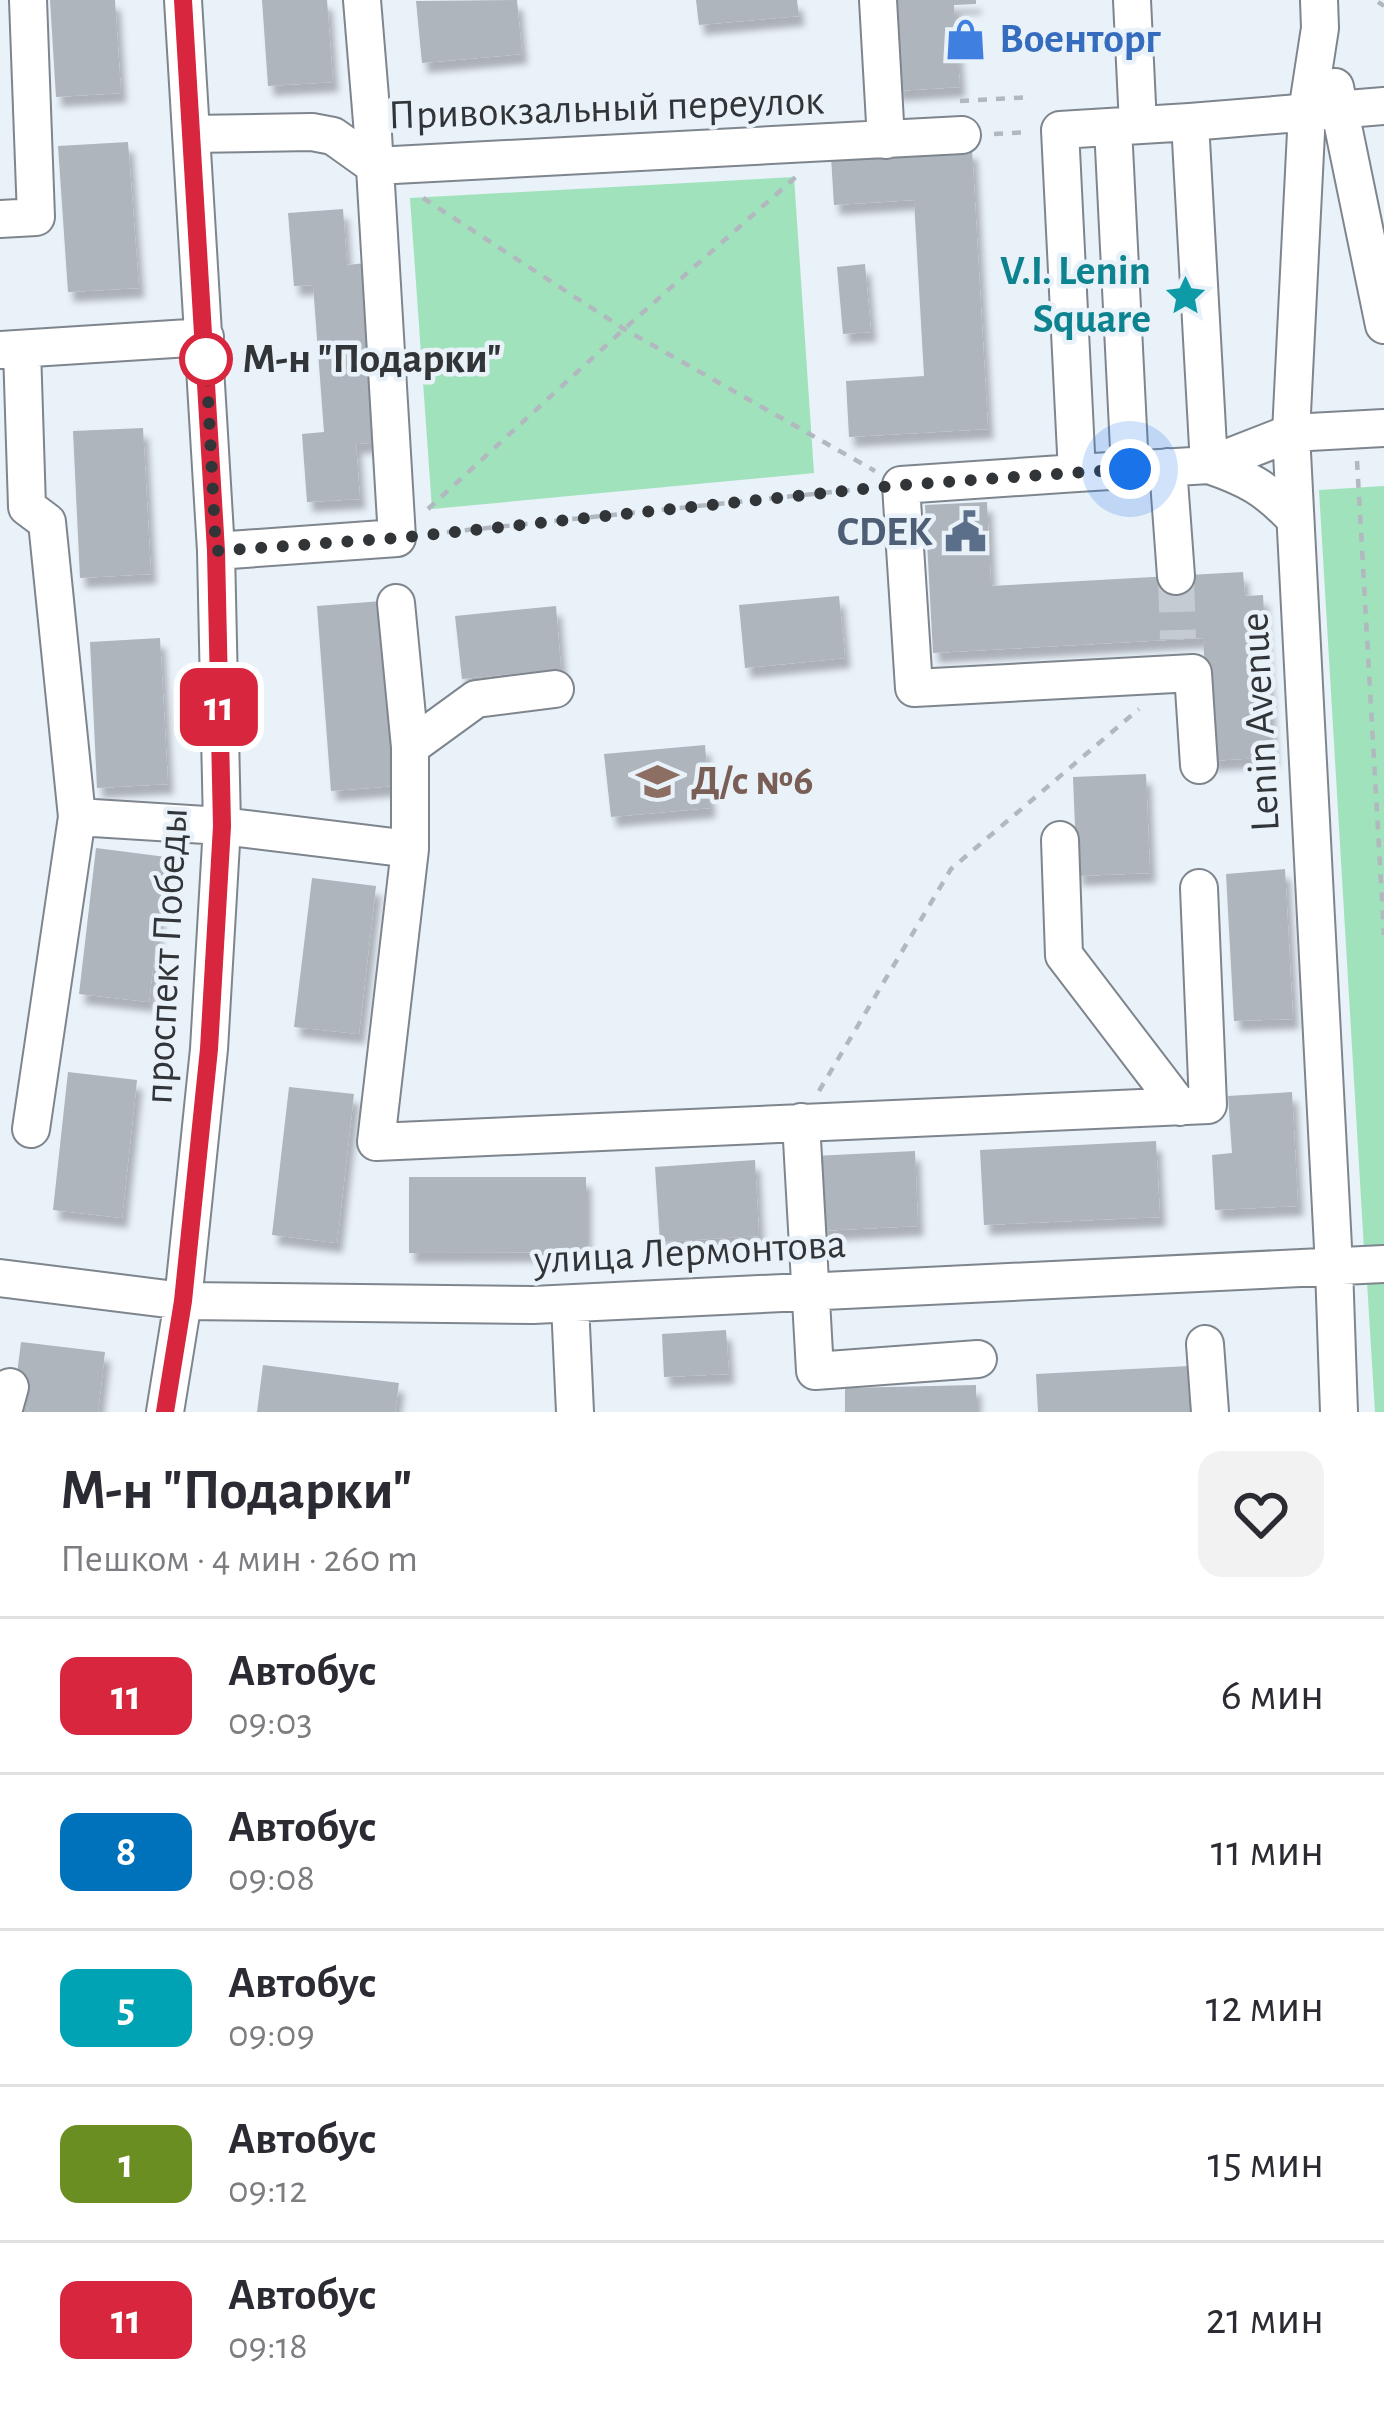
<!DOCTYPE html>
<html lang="ru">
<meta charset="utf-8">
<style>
:root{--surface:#fff;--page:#f2f2f3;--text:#2b2b33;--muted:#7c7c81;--line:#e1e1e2}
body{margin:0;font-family:"Alegreya Sans",sans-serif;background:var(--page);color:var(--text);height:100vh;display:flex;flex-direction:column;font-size:45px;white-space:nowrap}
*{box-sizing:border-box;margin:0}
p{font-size:39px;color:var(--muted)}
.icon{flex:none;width:66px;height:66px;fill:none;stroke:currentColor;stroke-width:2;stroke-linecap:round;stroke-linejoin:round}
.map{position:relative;height:1412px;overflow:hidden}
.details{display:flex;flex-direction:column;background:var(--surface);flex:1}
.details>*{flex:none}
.badge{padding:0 24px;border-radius:18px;font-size:42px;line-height:78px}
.you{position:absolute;width:60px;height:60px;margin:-30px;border:9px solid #fff;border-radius:50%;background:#1a73e8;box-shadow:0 0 0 18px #1a73e833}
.map>.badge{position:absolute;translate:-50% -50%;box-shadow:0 0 0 6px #fff}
.round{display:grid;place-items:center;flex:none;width:126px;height:126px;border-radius:24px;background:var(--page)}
.head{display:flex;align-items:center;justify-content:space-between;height:204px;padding:0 60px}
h1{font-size:57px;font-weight:700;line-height:90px}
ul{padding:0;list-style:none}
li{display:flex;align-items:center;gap:36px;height:156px;padding:0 60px;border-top:3px solid var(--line)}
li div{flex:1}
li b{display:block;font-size:45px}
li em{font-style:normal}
li .badge{min-width:132px;font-weight:700;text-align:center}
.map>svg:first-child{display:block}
.green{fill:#a0e2bb}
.building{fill:#aeb5bd;filter:url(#shadow)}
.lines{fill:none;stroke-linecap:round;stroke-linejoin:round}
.minor-tunnel{stroke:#c4cbd2;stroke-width:36;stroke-dasharray:36 18;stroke-linecap:butt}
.minor-casing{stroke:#7e858d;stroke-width:40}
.path{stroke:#b2b8bf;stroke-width:4.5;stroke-dasharray:9 9;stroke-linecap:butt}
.minor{stroke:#fff;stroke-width:36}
.line-casing{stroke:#fff;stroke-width:27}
.line{stroke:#d7263d;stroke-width:18}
.walk{stroke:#323538;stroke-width:12;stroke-dasharray:0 21.6}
.stop-dot{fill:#fff;stroke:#d7263d;stroke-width:6}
.labels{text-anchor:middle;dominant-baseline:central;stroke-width:9;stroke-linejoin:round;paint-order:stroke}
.shop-label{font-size:42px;font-weight:bold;fill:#366cbe;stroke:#e9f1f9;text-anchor:start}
.street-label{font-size:42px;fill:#323538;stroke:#e9f1f9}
.culture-label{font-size:42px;font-weight:bold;fill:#0d838f;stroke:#e9f1f9;text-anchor:end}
.stop-label{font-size:42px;font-weight:bold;fill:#323538;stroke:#e9f1f9;text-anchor:start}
.service-label{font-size:42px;font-weight:bold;fill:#4e5e75;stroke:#e9f1f9;text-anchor:end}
.education-label{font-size:42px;font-weight:bold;fill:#785e54;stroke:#e9f1f9;text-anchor:start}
</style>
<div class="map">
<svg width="1384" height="1412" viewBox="0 0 1384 1412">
<defs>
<filter id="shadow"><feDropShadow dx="5.5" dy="10" stdDeviation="3" flood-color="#0004"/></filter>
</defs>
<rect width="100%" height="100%" fill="#e9f1f9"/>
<path class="green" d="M794,177L814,473L432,509L410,198Z
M1384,486V1247L1364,1249L1319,490Z
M1384,1281V1412H1375L1367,1282Z"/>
<path class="building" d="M50,0H115L121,93L56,97Z
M262,0H327L333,82L268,86Z
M517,0L522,54L422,63L416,1Z
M696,0H797L799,16L699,25Z
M889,0H976V4L954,5L960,87L895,91Z
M128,142L139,288L68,292L58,146Z
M972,149L988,429L849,437L846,381L924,376L914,200L834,205L831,157Z
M343,209L347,265L366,263L380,442L356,444L360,499L307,502L302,434L324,432L313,285L294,286L288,213Z
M865,264L871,332L843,334L837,267Z
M143,428L151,574L80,578L73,431Z
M987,502L991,586L1243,572L1245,596L1263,595L1273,757L1210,761L1203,638L933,653L925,505Z
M839,596L845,658L745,668L739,605Z
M382,601L395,786L331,791L317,606Z
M556,606L561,669L462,679L455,616Z
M160,638L168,784L97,788L90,642Z
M705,745L710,808L611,817L604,754Z
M1146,774L1150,873L1077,876L1073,777Z
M96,848L166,857L149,1002L79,994Z
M1285,869L1293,1019L1234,1021L1226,874Z
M312,878L376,886L359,1034L294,1027Z
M68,1072L137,1080L122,1218L53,1210Z
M289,1087L354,1094L337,1243L272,1235Z
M1292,1092L1298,1206L1215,1210L1212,1155L1232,1153L1228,1096Z
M1156,1141L1160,1217L984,1225L980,1150Z
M915,1151L918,1226L818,1231L814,1156Z
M755,1160L759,1236L660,1242L655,1167Z
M409,1177H586V1252L409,1253Z
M726,1330L729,1374L664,1377L662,1334Z
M21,1342L105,1352L98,1412H27L28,1408L13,1406Z
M263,1365L399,1383L395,1412H257Z
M1189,1366L1191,1412H1038L1036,1374Z
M976,1385V1412H845V1388Z"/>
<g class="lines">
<path class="minor-tunnel" d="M1176,576L1178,639"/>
<defs>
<path id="minor" d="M878,0L886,140
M1132,0L1138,125
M1319,0L1320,28L1307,112L1291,433L1334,1267L1339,1412
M1335,87L1384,325
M1384,106L1190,122L1060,130L1077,473L1209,465L1291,433L1384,428
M1190,122L1209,465
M1113,127L1130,469
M191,134L312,132L333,136L375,166L962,135
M0,219L36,217L28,0
M22,349L27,507L47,522L77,817L31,1129
M0,350L205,337
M1209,465C1247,478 1266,488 1294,518
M1168,467L1176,576
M1077,473L901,485L914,688L1193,673L1199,765
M216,551L397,538L373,134L362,0
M396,603L410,747V849L376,1142L1208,1105L1199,888
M410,747L476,699L555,689
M77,817L222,826L410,849
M1060,840L1064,955L1180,1107
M801,1122L815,1371L978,1359
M0,1278L183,1301L533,1305L1384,1264
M570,1304L575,1412
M1205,1344L1210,1412
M3,1412L10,1387
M165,1412L183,1301L209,1049L222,826L216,551L183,0"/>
</defs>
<use href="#minor" class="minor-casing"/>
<path class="path" d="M1378,2L1384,6
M960,101L1032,97
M994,134L1030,132
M423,198L624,329L875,471
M1357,461L1384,935
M428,509L624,329L798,175
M429,534L871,488
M819,1091L951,869L1139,709"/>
<use href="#minor" class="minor"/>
</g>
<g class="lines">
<defs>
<path id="line" d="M165,1412L183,1301L209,1049L222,826L216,551L183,0"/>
</defs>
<use href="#line" class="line-casing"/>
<use href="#line" class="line"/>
<path class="walk" d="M206,359L216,551L397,538L901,485L1130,469"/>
</g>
<defs>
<symbol id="shop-bare" viewBox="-9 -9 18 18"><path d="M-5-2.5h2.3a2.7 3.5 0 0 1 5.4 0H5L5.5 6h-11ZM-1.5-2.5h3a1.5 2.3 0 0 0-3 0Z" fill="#3f7fe0" stroke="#e9f1f9" stroke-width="2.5" paint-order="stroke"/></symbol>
<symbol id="sight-bare" viewBox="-9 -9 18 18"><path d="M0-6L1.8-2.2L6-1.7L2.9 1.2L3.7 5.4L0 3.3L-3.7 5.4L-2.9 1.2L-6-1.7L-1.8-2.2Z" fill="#0f9aa8" stroke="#e9f1f9" stroke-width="2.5" paint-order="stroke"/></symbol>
<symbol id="civic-bare" viewBox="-9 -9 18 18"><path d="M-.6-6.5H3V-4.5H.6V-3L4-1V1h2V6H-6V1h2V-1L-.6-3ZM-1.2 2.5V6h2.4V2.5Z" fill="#5c6f8a" stroke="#e9f1f9" stroke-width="2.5" paint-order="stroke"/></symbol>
<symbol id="school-bare" viewBox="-9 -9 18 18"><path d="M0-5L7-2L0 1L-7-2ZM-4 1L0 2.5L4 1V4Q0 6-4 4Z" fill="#8d6e63" stroke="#e9f1f9" stroke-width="2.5" paint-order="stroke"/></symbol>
</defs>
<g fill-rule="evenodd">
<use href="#shop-bare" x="936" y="10" width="59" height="59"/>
<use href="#sight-bare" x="1156" y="266" width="59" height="59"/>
<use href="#civic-bare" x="936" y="502" width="59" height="59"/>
<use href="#school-bare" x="628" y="752" width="59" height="59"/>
</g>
<circle class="stop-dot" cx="206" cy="359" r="24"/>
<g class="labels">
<g class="shop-label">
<text x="999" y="39">Военторг</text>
</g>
<g class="street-label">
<text transform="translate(606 108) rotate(-2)">Привокзальный переулок</text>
<text transform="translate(1260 722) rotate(-93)">Lenin Avenue</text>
<text transform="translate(166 956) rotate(-87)">проспект Победы</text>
<text transform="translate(690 1252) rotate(-3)">улица Лермонтова</text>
</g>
<g class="culture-label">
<text x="1151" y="271">V.I. Lenin<tspan x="1151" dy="48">Square</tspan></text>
</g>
<g class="stop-label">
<text x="242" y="359">М-н "Подарки"</text>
</g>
<g class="service-label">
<text x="932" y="532">CDEK</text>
</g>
<g class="education-label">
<text x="691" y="781">Д/с №6</text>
</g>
</g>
</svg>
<div class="you" style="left:1130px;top:469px"></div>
<b class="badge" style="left:219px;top:707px;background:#d7263d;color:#fff">11</b>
</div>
<section class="details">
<div class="head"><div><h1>М-н &quot;Подарки&quot;</h1><p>Пешком · 4 мин · 260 m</p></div><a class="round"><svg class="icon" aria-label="heart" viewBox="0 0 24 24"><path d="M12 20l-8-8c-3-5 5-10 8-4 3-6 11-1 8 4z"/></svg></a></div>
<ul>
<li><span class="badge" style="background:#d7263d;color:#fff">11</span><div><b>Автобус</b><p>09:03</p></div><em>6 мин</em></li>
<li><span class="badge" style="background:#0072bc;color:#fff">8</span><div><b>Автобус</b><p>09:08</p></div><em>11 мин</em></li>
<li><span class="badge" style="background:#00a3b4;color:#fff">5</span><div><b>Автобус</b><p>09:09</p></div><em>12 мин</em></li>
<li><span class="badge" style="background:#6b8e23;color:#fff">1</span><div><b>Автобус</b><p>09:12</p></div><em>15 мин</em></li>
<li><span class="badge" style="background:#d7263d;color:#fff">11</span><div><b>Автобус</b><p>09:18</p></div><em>21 мин</em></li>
</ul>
</section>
